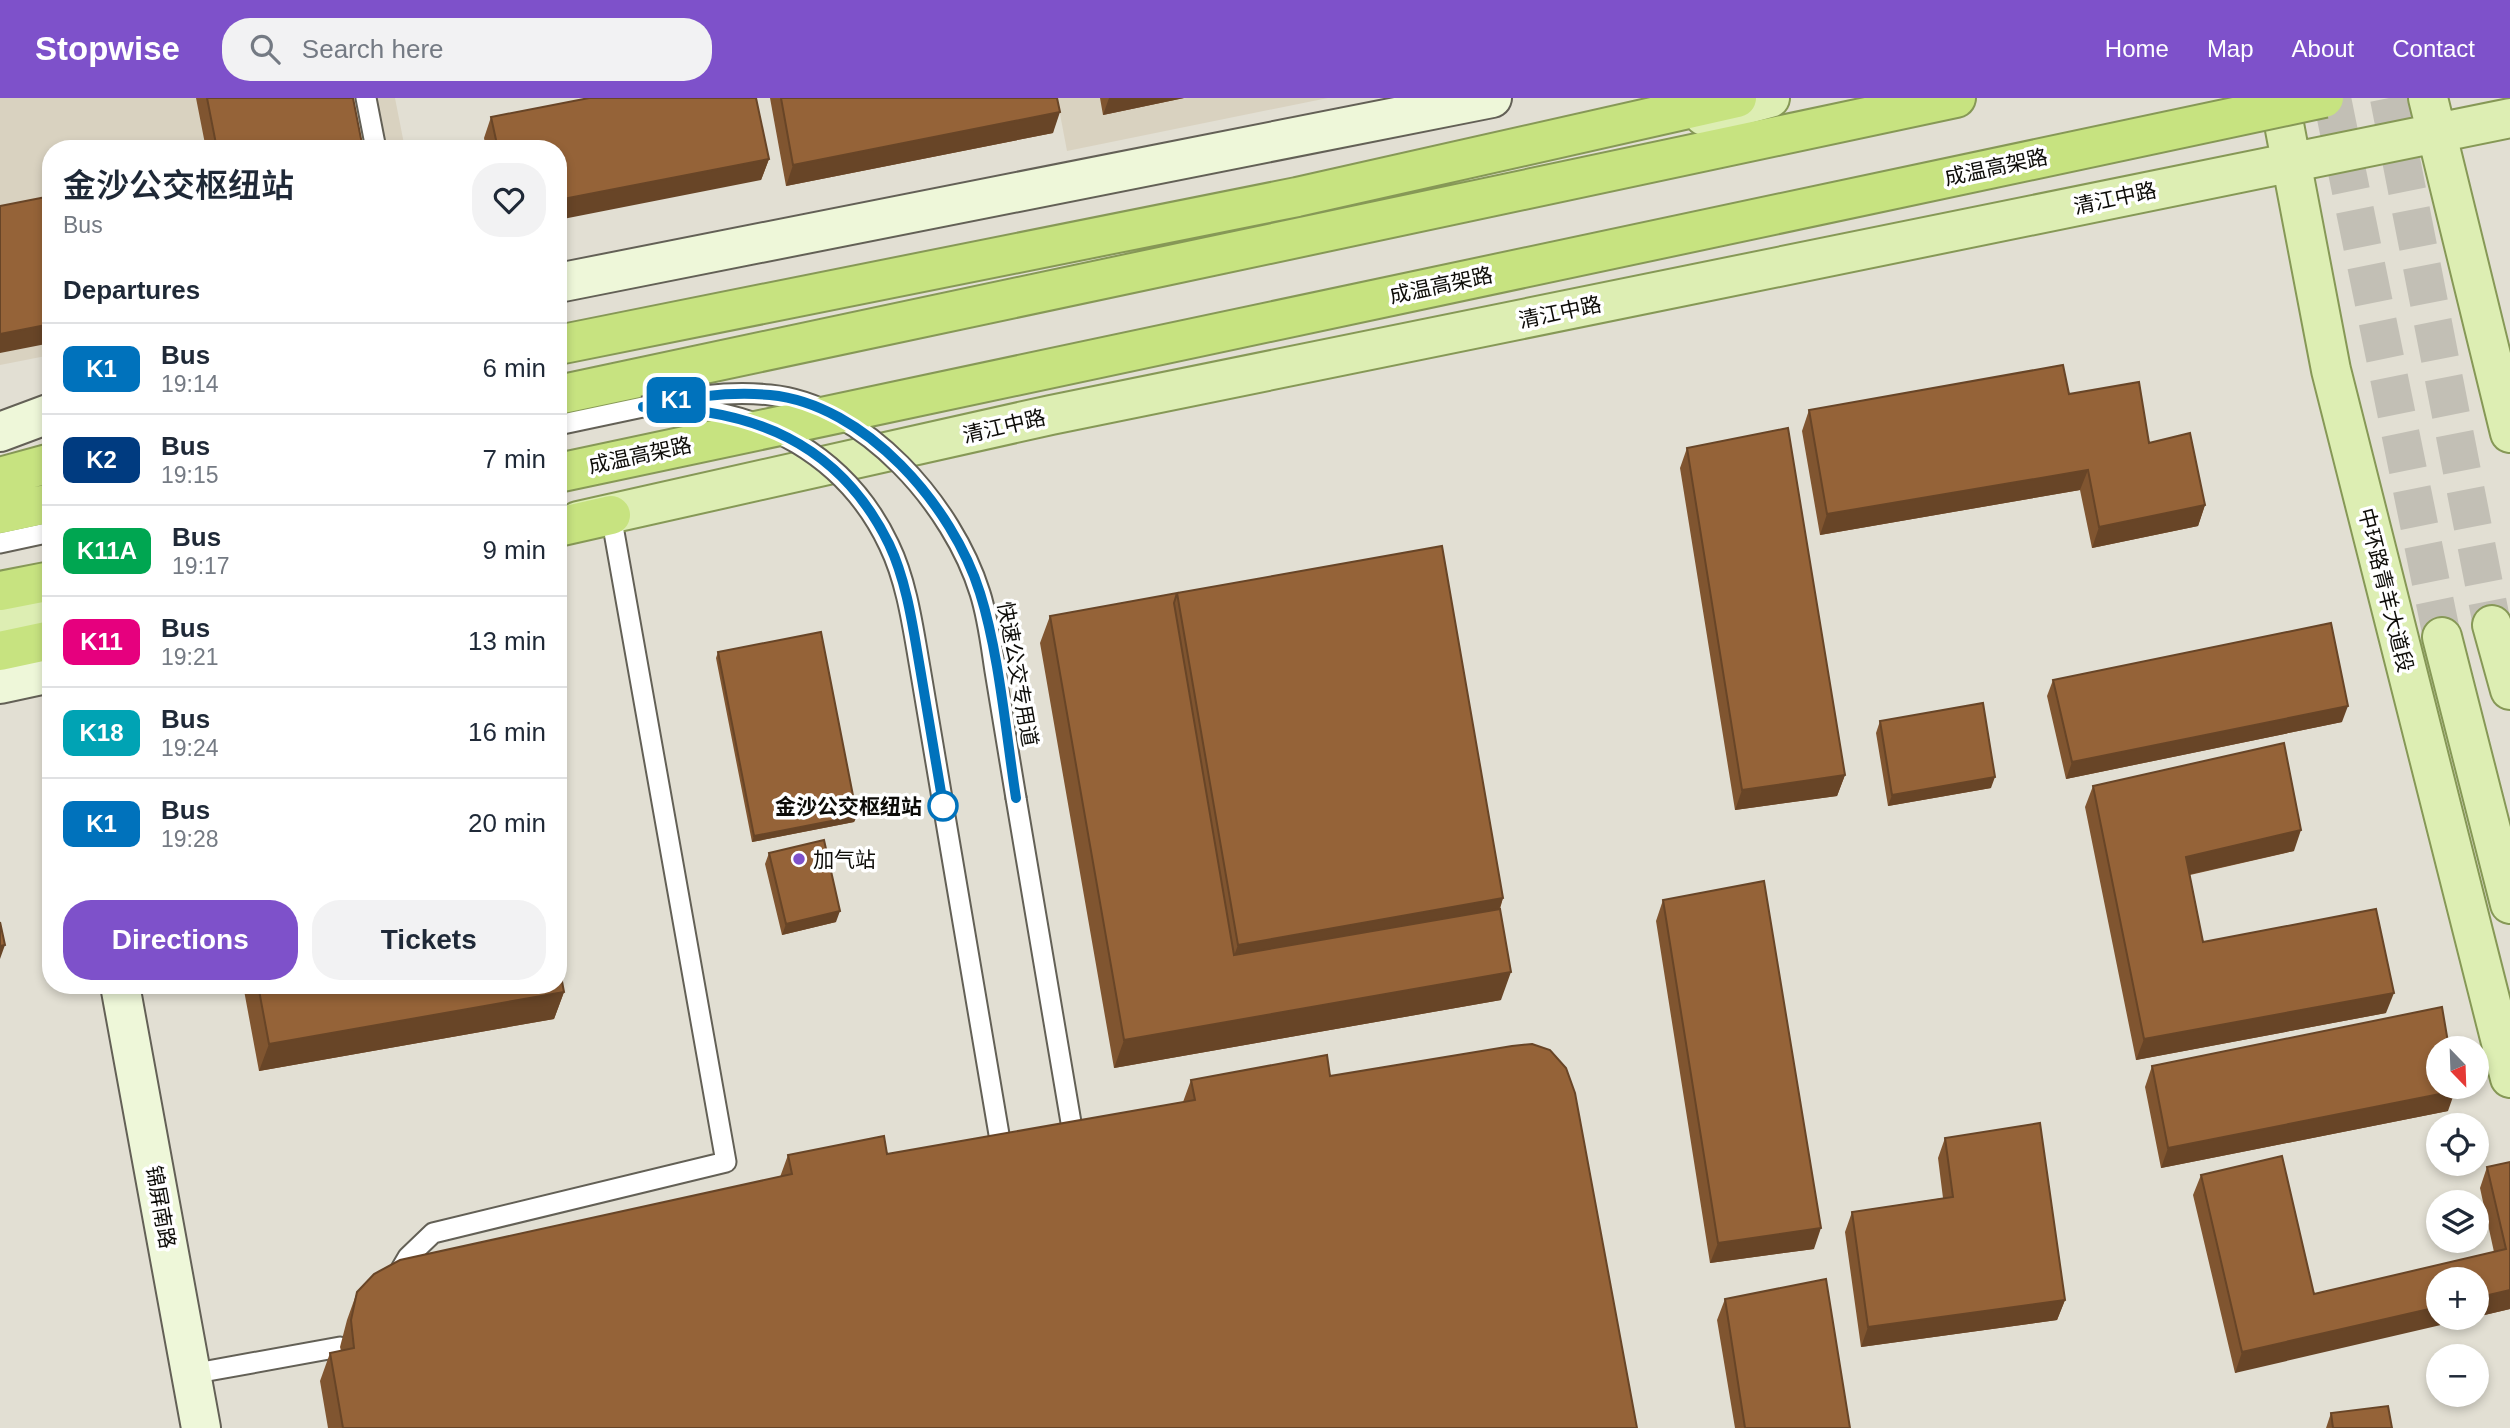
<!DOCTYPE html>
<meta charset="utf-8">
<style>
:root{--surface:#fff;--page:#f2f2f3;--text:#1f2937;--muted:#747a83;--line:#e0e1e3;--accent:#7e51ca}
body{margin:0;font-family:Arial,"Noto Sans SC",sans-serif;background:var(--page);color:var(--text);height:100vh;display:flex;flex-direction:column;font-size:26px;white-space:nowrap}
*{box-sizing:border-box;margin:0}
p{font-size:23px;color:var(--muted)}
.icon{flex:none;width:38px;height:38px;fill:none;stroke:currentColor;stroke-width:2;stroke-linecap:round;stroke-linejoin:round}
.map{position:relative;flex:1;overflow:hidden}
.drawer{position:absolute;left:42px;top:42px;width:525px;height:854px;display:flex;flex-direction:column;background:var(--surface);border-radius:28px;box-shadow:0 4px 10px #0003}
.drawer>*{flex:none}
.badge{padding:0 14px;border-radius:10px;font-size:24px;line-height:46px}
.needle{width:46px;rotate:157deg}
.controls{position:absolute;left:2426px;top:938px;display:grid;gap:14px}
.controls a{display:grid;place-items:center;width:63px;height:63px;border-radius:50%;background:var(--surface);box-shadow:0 4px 10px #0003;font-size:35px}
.map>.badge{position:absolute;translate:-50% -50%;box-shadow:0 0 0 4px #fff}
h2{padding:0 21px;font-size:26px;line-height:63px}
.round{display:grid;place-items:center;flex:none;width:74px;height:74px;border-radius:28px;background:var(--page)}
.overview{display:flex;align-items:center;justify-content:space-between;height:119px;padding:0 21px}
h1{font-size:33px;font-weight:600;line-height:52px}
.action{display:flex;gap:14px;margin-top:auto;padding:14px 21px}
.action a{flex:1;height:80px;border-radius:28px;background:var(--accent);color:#fff;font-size:28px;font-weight:600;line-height:80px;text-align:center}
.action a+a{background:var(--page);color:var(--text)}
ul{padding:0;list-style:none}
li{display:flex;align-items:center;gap:21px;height:91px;padding:0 21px;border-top:2px solid var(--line)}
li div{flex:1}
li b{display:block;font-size:26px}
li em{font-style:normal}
li .badge{min-width:77px;font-weight:700;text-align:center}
header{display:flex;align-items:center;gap:42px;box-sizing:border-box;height:98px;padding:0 35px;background:var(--accent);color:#fff}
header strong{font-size:33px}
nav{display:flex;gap:38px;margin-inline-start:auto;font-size:24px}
.search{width:490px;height:63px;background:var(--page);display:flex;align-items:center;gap:18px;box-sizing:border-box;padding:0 24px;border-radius:28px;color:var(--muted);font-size:26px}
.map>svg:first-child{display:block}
.built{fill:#d9d2c0}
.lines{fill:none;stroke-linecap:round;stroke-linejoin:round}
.primary-tunnel{stroke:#c2bfb5;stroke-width:38;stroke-dasharray:38 19;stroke-linecap:butt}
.lane-casing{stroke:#636056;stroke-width:23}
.secondary-casing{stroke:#636056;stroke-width:42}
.primary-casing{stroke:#869856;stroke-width:42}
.highway-casing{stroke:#869856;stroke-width:42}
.lane{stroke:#fff;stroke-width:19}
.secondary{stroke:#eef7d9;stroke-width:38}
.primary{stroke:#ddeeb3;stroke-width:38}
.highway{stroke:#c7e380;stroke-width:38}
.lane-bridge-casing{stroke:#636056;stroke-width:23;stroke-linecap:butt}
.highway-bridge-casing{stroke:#869856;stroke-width:42;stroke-linecap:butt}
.lane-bridge{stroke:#fff;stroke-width:19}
.highway-bridge{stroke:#c7e380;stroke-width:38}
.wall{fill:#805530}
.shaded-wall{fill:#684527}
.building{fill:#956338;stroke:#684527;stroke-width:2}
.line-casing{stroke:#fff;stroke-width:16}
.line{stroke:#0072bc;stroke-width:10}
.stop-dot{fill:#fff;stroke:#0072bc;stroke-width:3.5}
.poi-dot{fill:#7e51ca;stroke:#fff;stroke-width:2.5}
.labels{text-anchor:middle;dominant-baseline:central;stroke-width:7;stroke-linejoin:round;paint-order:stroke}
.street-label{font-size:21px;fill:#0d0c08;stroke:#fff}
.stop-label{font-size:21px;font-weight:bold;fill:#0d0c08;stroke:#fff;text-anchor:end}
.poi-label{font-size:21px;fill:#0d0c08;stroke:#fff;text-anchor:start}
</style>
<header>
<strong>Stopwise</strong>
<div class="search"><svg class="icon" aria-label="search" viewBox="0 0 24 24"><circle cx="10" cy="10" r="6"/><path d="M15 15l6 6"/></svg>Search here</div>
<nav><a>Home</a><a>Map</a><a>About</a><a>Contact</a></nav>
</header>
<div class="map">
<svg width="2510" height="1330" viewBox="0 0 2510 1330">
<rect width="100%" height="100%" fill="#e2dfd3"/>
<path class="built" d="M0,0H395L405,51H51V257L0,267Z
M1057,0H1328L1067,53Z"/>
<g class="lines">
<path class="primary-tunnel" d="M2332,0L2442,539
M2389,0L2492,527"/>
<defs>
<path id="lane" d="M366,0L376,51
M558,327L643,309
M0,445L51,434
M1016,700L1075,1048
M944,712L1003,1060
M394,1183L408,1159L433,1135L726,1064L611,417
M191,1276L340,1249"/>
<path id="secondary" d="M558,185L1492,0
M0,334L51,315
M0,586L51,575
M120,887L201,1330"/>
<path id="primary" d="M2279,0L2331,272L2510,980
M2428,0L2510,335
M1704,18L1770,0
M578,423L1051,317L2510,20
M0,519L51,509
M2492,527L2510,592
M2442,539L2510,806"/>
<path id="highway" d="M558,247L1297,99L1737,0
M558,297L1956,0
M0,379L51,365
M0,416L51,405
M558,429L611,417
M0,493L51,483
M0,553L51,542"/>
</defs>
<use href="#lane" class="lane-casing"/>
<use href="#secondary" class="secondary-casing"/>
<use href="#primary" class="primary-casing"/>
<use href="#highway" class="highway-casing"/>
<use href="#lane" class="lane"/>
<use href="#secondary" class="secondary"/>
<use href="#primary" class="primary"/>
<use href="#highway" class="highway"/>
<defs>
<path id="lane-bridge" d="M643,309C686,300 725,292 770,297C865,306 953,408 980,495C988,520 991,547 995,573C1002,616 1009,658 1016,700
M665,309C761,311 847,358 889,447C907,484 913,530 920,570C928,618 936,665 944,712"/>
<path id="highway-bridge" d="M558,375L2324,0"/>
</defs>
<use href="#lane-bridge" class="lane-bridge-casing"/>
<use href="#highway-bridge" class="highway-bridge-casing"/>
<use href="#lane-bridge" class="lane-bridge"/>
<use href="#highway-bridge" class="highway-bridge"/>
</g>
<path class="wall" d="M196,0H353L363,51H206Z
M770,0H1057L1053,35L786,88Z
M1100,0H1184L1103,17Z
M491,19L769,61L761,82L558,51H486L484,40Z
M2069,296L2149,345L2205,407L2198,428L2092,450L2080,392L1820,437L1802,333L1809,312Z
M1687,350L1845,677L1837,698L1735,712L1680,370Z
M1177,495L1503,800L1500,811L1501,902L1114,970L1040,545L1050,518Z
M718,554L857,718L854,724L752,744L716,560Z
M2053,582L2342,624L2066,681L2047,598Z
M1880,623L1991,690L1888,708L1876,635Z
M2093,688L2294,753L2190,777L2203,844L2386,915L2136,962L2085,709Z
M769,755L836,824L782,837L765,766Z
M1663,802L1814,1151L1710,1165L1656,823Z
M243,887H558L564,894L554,921L259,973Z
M2152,968L2448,1013L2161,1070L2145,989Z
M1330,978L1637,1330H328L320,1283L330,1255L341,1253L340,1249L347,1222L357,1194L780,1079L788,1057L887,1056L1183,1004L1191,982Z
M1945,1040L2065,1202L2057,1222L1861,1249L1845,1134L1852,1114L1943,1100L1938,1060Z
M2510,1064V1211L2476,1219V1181L2235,1275L2193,1097L2201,1077L2314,1196L2494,1154L2480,1090L2487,1069Z
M1725,1201L1850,1330H1735L1717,1222Z
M2331,1315L2392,1330H2326Z"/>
<path class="shaded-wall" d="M1109,0H1184L1103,17Z
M1060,14L1053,35L786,88L793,67Z
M769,61L761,82L558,122V102Z
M51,226V245L0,255V236Z
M2088,372L2080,392L1820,437L1827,416Z
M2205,407L2198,428L2092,450L2099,429Z
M2348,608L2342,624L2066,681L2072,664Z
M1845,677L1837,698L1735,712L1742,692Z
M1995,679L1991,690L1888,708L1892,697Z
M857,718L854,724L752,744L754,738Z
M2301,732L2294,753L2178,779L2186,759Z
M1503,800L1490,838L1224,884L1238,847Z
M840,813L836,824L782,837L786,826Z
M5,847L0,861V848Z
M1511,874L1501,902L1114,970L1124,942Z
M564,894L554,921L259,973L269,946Z
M2394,895L2386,915L2136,962L2144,941Z
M2455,993L2448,1013L2161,1070L2168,1050Z
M1821,1130L1814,1151L1710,1165L1718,1145Z
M2510,1192V1211L2476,1219V1200Z
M2065,1202L2057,1222L1861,1249L1868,1229Z
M2438,1209V1220H2471L2235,1275L2242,1254Z"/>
<path class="building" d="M207,0H353L363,51H217Z
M589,0H756L769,61L558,102V51H498L491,19Z
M781,0H1057L1060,14L793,67Z
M51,98V226L0,236V108Z
M2063,267L2069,296L2139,284L2149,345L2190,335L2205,407L2099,429L2088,372L1827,416L1809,312Z
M1788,330L1845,677L1742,692L1687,350Z
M1442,448L1503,800L1238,847L1177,495Z
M1177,495L1174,505L1234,857L1500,811L1511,874L1124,942L1050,518Z
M2331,525L2348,608L2072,664L2053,582Z
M821,534L857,718L754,738L718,554Z
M1983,605L1995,679L1892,697L1880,623Z
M2284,645L2301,732L2186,759L2203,844L2376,811L2394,895L2144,941L2093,688Z
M824,742L840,813L786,826L769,755Z
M1764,783L1821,1130L1718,1145L1663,802Z
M0,824L5,847L0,848Z
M558,862L564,894L269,946L258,887H558Z
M2442,909L2449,950H2438V989H2455V993L2168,1050L2152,968Z
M1532,946L1550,952L1566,970L1575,995L1637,1330H343L330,1255L354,1250L351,1222L357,1194L374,1176L400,1162L792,1076L788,1057L884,1038L887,1056L1195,1002L1191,982L1327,957L1330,978L1512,948Z
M2040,1025L2065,1202L1868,1229L1852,1114L1953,1099L1945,1040Z
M2282,1058L2314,1196L2506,1151L2487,1069L2510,1064V1192L2476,1200V1181H2438V1209L2242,1254L2201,1077Z
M1826,1181L1850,1330H1745L1725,1201Z
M2388,1308L2392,1330H2333L2331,1315Z"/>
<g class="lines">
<defs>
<path id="line" d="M944,712C936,665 928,618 920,570C913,530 907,484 889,446C839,344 751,310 643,309C686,300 725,293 770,297C865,306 953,408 980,495C999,555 1006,636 1016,700"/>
</defs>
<use href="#line" class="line-casing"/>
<use href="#line" class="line"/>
</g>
<circle class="stop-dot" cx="943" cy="708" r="14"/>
<circle class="poi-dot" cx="799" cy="761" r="7"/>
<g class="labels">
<g class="street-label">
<text transform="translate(1996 69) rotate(-12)">成温高架路</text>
<text transform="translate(2115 100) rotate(-12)">清江中路</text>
<text transform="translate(1441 187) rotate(-12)">成温高架路</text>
<text transform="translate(1560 214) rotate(-12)">清江中路</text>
<text transform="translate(1004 328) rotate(-13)">清江中路</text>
<text transform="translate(640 357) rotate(-12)">成温高架路</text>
<text transform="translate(2386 492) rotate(76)">中环路青羊大道段</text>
<text transform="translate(1018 576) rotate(80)">快速公交专用道</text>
<text transform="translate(161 1109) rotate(80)">锦屏南路</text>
</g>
<g class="stop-label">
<text x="922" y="708">金沙公交枢纽站</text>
</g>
<g class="poi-label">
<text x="813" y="761">加气站</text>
</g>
</g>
</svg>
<div class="controls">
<a><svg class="needle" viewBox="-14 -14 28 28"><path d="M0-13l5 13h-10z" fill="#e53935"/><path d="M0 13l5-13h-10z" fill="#747a83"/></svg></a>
<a><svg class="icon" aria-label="locate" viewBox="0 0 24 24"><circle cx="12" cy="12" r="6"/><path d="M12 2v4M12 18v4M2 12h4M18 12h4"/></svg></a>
<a><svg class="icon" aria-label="layers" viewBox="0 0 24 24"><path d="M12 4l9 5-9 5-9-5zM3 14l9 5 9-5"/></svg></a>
<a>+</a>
<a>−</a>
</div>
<b class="badge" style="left:676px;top:302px;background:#0072bc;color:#fff">K1</b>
<section class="drawer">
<div class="overview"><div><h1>金沙公交枢纽站</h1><p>Bus</p></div><a class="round"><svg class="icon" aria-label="heart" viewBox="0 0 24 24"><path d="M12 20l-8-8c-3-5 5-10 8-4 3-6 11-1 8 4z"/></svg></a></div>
<h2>Departures</h2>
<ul>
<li><span class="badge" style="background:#0072bc;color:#fff">K1</span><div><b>Bus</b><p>19:14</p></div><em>6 min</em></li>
<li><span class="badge" style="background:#003b80;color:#fff">K2</span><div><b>Bus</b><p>19:15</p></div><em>7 min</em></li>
<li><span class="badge" style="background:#00a651;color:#fff">K11A</span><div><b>Bus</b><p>19:17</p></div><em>9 min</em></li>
<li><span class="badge" style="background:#e6007e;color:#fff">K11</span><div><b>Bus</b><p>19:21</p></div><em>13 min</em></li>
<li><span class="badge" style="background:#00a3b4;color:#fff">K18</span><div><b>Bus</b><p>19:24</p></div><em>16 min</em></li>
<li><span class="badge" style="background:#0072bc;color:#fff">K1</span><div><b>Bus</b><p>19:28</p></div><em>20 min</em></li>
</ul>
<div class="action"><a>Directions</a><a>Tickets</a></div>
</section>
</div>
